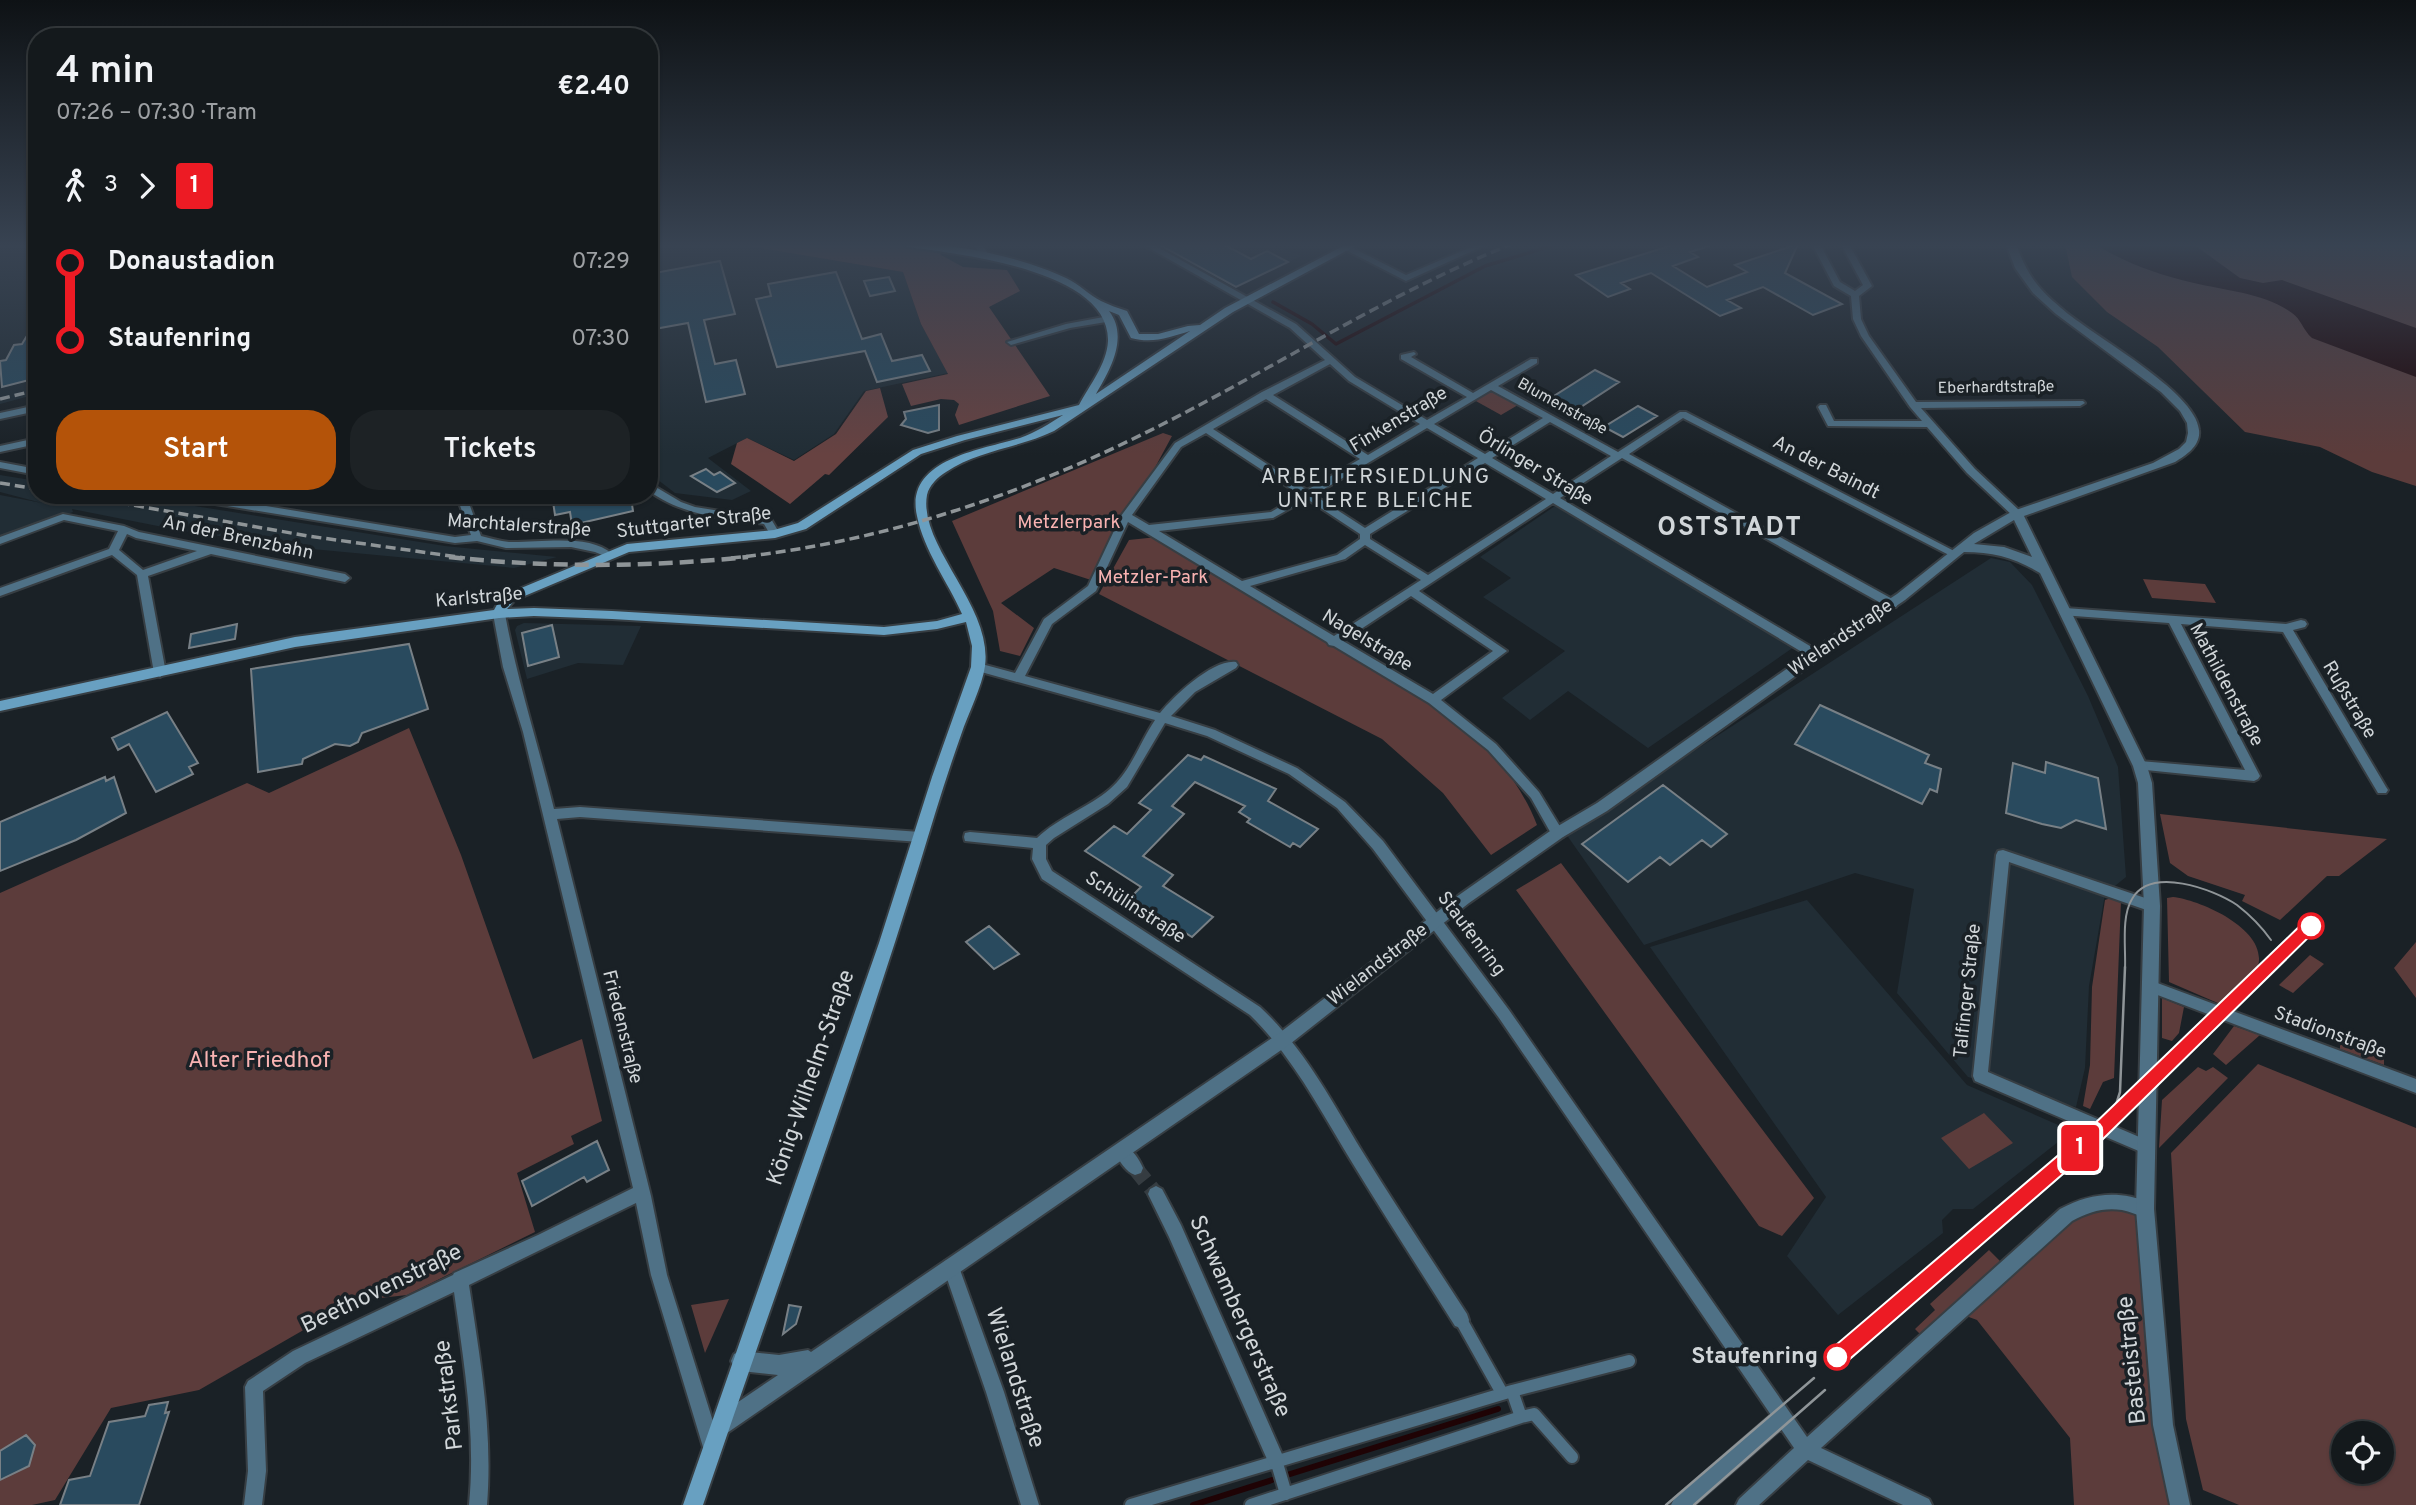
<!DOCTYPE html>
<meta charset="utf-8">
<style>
:root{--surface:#14191c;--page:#1d2225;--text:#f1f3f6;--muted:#9da0a3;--line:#33383b;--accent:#b45309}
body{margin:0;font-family:Overpass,sans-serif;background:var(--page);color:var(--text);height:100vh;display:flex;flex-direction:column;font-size:26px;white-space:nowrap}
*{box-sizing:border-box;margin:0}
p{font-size:23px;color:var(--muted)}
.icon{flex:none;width:38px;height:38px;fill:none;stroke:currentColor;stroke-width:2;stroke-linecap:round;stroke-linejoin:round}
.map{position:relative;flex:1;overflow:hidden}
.panel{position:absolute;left:28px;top:28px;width:630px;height:476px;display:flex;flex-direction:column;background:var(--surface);border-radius:28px;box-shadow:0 2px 5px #0004,0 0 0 2px var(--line)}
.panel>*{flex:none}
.badge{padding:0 14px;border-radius:5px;font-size:24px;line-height:46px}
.buttons{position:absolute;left:2331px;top:1421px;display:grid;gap:14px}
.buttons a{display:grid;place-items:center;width:63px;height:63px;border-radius:50%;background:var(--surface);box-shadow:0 2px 5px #0004,0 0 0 2px var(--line);font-size:35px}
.map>.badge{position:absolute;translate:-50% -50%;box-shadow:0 0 0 4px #fff}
.legs{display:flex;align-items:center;gap:10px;height:77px;padding:0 28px;font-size:23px}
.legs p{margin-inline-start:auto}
.summary{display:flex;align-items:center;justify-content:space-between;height:119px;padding:0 28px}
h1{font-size:38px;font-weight:600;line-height:52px}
.cta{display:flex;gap:14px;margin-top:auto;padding:14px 28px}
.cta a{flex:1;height:80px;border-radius:28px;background:var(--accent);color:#fff;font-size:28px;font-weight:600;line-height:80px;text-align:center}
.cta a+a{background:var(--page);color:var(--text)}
ul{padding:0 28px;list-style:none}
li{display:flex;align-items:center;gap:24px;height:77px;font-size:26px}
li i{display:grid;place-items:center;width:10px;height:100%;margin:0 9px;background:currentColor}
li i::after{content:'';width:18px;height:18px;margin:-9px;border:5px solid;border-radius:50%;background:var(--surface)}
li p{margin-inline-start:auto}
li:first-child i{background:linear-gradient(#0000 50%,currentColor 0)}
li:last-child i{background:linear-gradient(currentColor 50%,#0000 0)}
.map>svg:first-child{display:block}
.built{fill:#212d35}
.green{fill:#5c3c3b;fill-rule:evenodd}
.forest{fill:#674241}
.water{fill:#1f0305}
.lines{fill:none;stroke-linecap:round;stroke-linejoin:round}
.stream-far1{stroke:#1f0305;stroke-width:3.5}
.stream{stroke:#1f0305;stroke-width:6}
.building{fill:#294a5e;stroke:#788086;stroke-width:2}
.minor-tunnel{stroke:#353c41;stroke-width:16;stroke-dasharray:16 8;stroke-linecap:butt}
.pedestrian-casing{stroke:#373e43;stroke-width:16}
.minor-casing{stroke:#373e43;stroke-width:4}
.tertiary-casing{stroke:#373e43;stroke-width:4}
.secondary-casing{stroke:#373e43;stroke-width:4}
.pedestrian{stroke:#4f7186;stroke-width:12}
.minor{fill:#4f7186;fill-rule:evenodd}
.tertiary{fill:#4f7186;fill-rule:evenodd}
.secondary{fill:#68a0c1;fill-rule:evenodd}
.tram-far1{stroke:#8f9598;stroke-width:2}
.tram{stroke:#8f9598;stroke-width:2.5}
.rail-far1{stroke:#8f9598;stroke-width:3.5;stroke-dasharray:10 5;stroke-linecap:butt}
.rail{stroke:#8f9598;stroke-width:4.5;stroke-dasharray:14 7;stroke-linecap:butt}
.line-1{fill:#ed1b24;stroke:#fff;stroke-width:2}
.stop-1-dot{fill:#fff;stroke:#ed1b24;stroke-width:3.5}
.labels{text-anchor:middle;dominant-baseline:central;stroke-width:7;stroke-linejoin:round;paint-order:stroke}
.far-street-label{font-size:16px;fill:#d1d6d9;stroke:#1a2126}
.street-label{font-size:19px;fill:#d1d6d9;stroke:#1a2126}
.park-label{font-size:19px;fill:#f9b3b2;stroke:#1a2126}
.neighbourhood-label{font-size:21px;letter-spacing:2px;fill:#d1d6d9;stroke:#1a2126}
.near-park-label{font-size:23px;fill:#f9b3b2;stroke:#1a2126}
.near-street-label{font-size:23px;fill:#d1d6d9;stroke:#1a2126}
.near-stop-label{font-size:23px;font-weight:bold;fill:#d1d6d9;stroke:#1a2126;text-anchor:end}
.district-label{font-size:26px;font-weight:bold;letter-spacing:2px;fill:#d1d6d9;stroke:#1a2126}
</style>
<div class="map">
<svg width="2416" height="1505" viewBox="0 0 2416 1505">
<rect width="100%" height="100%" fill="#1a2126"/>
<path class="built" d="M0,244H37V394L0,404Z
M649,244H737L903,272L921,324L948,373L864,391L834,434L794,460L747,438L708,458L751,491L732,500L675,493L649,473Z
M1153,244H1271L1301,256L1235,289Z
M0,475L37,481V495H126L445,546L557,557L514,568L312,549L183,531L72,509L73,512L0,538V495L42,503L0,492Z
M1555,506L1794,647L1648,748L1568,691L1530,720L1502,698L1565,651L1483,597L1511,578L1480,557Z
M1991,558L2010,562L2032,585L2088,696L2118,767L2126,877L2105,894L2089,986L2085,1068L2076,1107L1968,1077L1897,993L1914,889L1855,873L1644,945L1566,834Z
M524,623L641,626L623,665L578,663L527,679L515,630L517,626Z
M1807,900L1967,1085L2072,1131L1973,1209H1953L1942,1220L1943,1233L1838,1315L1787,1256L1826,1197L1650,947Z"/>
<path class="green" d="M2065,244H2416V486L2372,472L2320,447L2245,432L2158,347L2107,312L2072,277Z
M1490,391L1518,405L1501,415L1474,400Z
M1163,433L1172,436L1094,581L1054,568L1001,603L1034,628L1020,656L1000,651L993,611L952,521Z
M1157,537C1211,569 1264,600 1318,632C1401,681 1500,730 1537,825L1491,855L1443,793L1382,739L1099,594L1129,540Z
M2143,579L2205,584L2216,603L2152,598Z
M409,728L461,855L533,1059L582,1039L602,1121L571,1136L574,1144L517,1173L535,1232L407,1295L354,1301L199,1390L111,1408L55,1500L32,1505H0V893L247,783L269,793Z
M2160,814L2387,839L2339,876H2327L2280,920L2242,901L2245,895L2188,876L2170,863Z
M1561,863L1814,1198L1782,1236L1759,1226L1516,890Z
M2173,897C2201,900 2272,931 2257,969L2220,1004L2169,982L2167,898Z
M2111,898L2121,901L2114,1078L2103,1082L2090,1109L2083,1106L2090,1065L2092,987L2105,900Z
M2416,942V998L2394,968Z
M2310,955L2324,964L2293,993L2279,985Z
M2162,998L2184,1007L2179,1033L2172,1041L2162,1038Z
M2234,1026L2260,1035L2226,1065L2213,1054Z
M2369,1043L2384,1059V1065L2340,1049V1044Z
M2258,1064L2416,1128V1505H2239L2203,1490L2186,1419L2171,1153ZM2343,1433H2382V1472H2343Z
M2198,1067L2206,1071L2213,1067L2228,1078L2159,1148L2162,1100Z
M1984,1113L2013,1143L1969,1169L1941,1138Z
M2078,1208L2145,1209L2180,1505H2074L2070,1438L1977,1320L1958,1313Z
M1989,1250L2000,1261L1920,1334L1915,1329L1935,1310L1930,1304Z
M729,1299L705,1353L691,1305Z"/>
<path class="forest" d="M737,244H937L941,255L963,267L1007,270L1020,291L989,307L1050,396L959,425L955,415L959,404L954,400L941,399L911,406L902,384L948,374L921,324L903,272Z
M880,388L888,417L829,475L825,474L790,504L731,464L737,443L747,438L794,461L836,434L866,391Z"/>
<path class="water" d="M2094,244H2193L2240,278L2263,283L2282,280L2416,328V377L2312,338C2303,330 2301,319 2292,313C2267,294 2224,290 2194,283C2156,274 2128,264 2094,244Z"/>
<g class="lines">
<path class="stream-far1" d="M1273,302L1312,324L1336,344L1485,266L1558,244"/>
<path class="stream" d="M1287,1475L1498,1409
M1193,1505L1272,1480"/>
</g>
<path class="building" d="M1158,244H1223L1251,259L1267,251L1288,262L1236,287Z
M1676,244H1709V246L1690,252L1698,257L1673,266L1707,287L1747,272L1735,265L1798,244L1785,273L1842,304L1813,315L1763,287L1727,300L1741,308L1720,316L1651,273L1621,283L1630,289L1608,297L1576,275Z
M720,261L735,314L704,320L715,364L736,360L745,394L706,402L688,323L649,330V274Z
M836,272L862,339L881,334L892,361L922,355L930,371L877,382L865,351L777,367L756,299L771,296L768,284Z
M889,277L895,291L870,296L864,281Z
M37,319V378L2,387L0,361L6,360L14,345L22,344Z
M1595,370L1619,382L1567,416L1543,403Z
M939,405V430L928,433L901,425L906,419L904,412Z
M1638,406L1657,416L1623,437L1604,427Z
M706,469L714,475L720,472L735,483L717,492L691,476Z
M552,495H615L617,501L631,498L633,511L572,525L570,512L555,515Z
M237,624L235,639L189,648L191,634Z
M552,625L559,657L528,666L522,633Z
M409,644L428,709L362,733L358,742L350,746L335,744L303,759L302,764L258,772L251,669Z
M1820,705L1929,755L1925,763L1941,769L1937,792L1930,789L1922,804L1795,744Z
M167,712L198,763L189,767L193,774L156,792L129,744L118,750L112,738Z
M1188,755L1201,760L1204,756L1276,789L1268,801L1318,829L1300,847L1293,843L1290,847L1247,822L1250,819L1239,812L1245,806L1195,782L1172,806L1184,814L1143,856L1173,875L1163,886L1213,917L1192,937L1130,898L1141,887L1085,851L1114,826L1127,834L1151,810L1139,803Z
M2046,762L2098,778L2106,829L2076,820L2061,828L2042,824L2006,813L2013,763L2045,773Z
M105,777L106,781L114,777L126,813L76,840L0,871V822Z
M1663,785L1727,834L1711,847L1702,840L1670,865L1660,857L1628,882L1582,844Z
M989,926L1019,954L994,969L966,942Z
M597,1141L609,1170L587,1182L584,1177L532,1206L522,1181Z
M789,1305L801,1307L796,1324L783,1334Z
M168,1402L165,1413L169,1412L139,1505H60L69,1480L90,1476L109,1422L145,1416L149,1405Z
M26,1435L35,1445L29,1466L0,1480V1451Z"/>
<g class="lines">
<path class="minor-tunnel" d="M1135,1168L1156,1194"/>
<defs>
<path id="pedestrian" d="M1461,1320L1502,1393
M1521,1417L1534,1414L1572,1457
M1276,1460L1286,1494
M1131,1505L1512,1391
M1251,1505L1521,1417L1512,1391L1629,1361"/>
<path id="minor" d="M973,244H981L989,255L988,257H982Z
M1142,244H1152L1296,324L1355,377L1427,420L1467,397L1401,359V355L1414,352L1416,354L1411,357L1473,393L1531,359H1537V363L1498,386L1618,452L1680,412H1686L1958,553L1953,556L1949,555L1683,418L1629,454L1896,601L1898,604L1896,607H1888L1622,458L1560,498L1820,652L1822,655L1820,658H1812L1553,503L1419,591L1507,651L1441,700L1496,744L1539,792L1564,833L1563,837H1553L1531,798L1488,750L1429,703L1334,646L1329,645L1327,642L1128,522L1096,591L1052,624L1025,676L1160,713C1174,696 1213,659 1236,662L1238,665L1236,668L1195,692L1171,716L1215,730L1297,768L1345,802L1383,841L1509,1010L1807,1437L2060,1209C2091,1193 2118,1190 2151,1203L2153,1209L2151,1215C2141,1218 2132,1212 2122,1210C2104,1207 2088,1212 2072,1221L1821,1448L1929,1499L1932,1505H1903L1808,1460L1759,1505H1736L1739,1499L1794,1448L1781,1429L1694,1505H1671L1674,1499L1771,1415L1499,1018L1373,849L1337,808L1289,774L1207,736L1165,723L1127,787L1108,804L1054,838L1046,845V859L1052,871L1260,1007C1304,1048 1331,1100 1362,1151C1396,1206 1432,1260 1467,1314L1469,1320L1467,1326L1461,1328L1455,1326C1421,1272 1386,1218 1353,1164C1321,1112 1294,1058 1250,1015L1042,879L1032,859L1033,848L965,841L964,837L965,833L970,832L1037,838C1059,817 1088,808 1110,789C1131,771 1140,742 1155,720L974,670L972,667L974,664L978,663L1015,673L1044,619L1088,586L1121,516L1175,443L1262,392L1325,360L1290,328ZM1330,364L1349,381L1420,424L1368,455L1273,395ZM1491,390L1543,418L1485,454L1434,424ZM1266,399L1360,459L1307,490L1213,429ZM1550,422L1611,456L1553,494L1492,458ZM1427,428L1478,458L1365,528L1314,495ZM1206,433L1300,495L1271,512L1149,525L1132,515L1181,447ZM1485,463L1546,499L1428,575L1370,539V534ZM1307,499L1360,534V539L1337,555L1242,581L1159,531L1273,518ZM1365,545L1421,580L1334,636L1250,586L1345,559ZM1411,596L1493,651L1433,694L1343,641Z
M1478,244H1488L1406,281L1342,248L1349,246L1406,275Z
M1812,244H1820L1840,282L1855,291L1863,285L1841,244H1849L1872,286L1859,296L1861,319L1869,336L1916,402L2083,401L2085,403L2080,406L1921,408L1975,469L2021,512V516H2013L1967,473L1927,427L1828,426L1818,407L1820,405H1826L1834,421H1922L1910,407L1861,336L1853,319L1851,296L1834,286Z
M1109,316L1113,319L1112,321L1070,328L1011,345L1007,342L1066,324Z
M37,405V411L0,419V413Z
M37,438V444L0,452V446Z
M0,462L37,469V475L0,468Z
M649,483L681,502L695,507L771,519L780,534L779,536H771L764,524C722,518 684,516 649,491Z
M173,495H199L455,537L471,535L456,495H466L481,536C490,538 500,541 509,542C538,543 590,533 612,554L607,557L595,552L571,547L506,548L477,541L455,543L178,498Z
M63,514L124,526L139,532L345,574L350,578L345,582L211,554L148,576L166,673L160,677L154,673L137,575L112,555L0,596V588L109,549L118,531L64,520L0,544V537ZM127,534L136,538L197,551L143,570L119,550Z
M2065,608L2286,624L2301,620L2305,621L2307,624L2305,627L2293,630L2386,787L2388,790L2386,793H2378L2283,632L2181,624L2260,776L2258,779L2254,781L2136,769L2134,766L2136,763L2140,761L2245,770L2169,623L2061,615L2059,612Z
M499,610L505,614C517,680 538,744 554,809L580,807L920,832L925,833L926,837L925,841L920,842L580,817L557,819L651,1196L667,1275L721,1447L718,1453L712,1456L706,1453L703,1447L651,1275L636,1203L469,1285C480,1359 493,1430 487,1505H469C476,1433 464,1364 454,1292L305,1363L263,1391L266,1471L262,1505H244L248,1471L245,1387L248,1381L293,1351L453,1275L454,1273L538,1235L633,1188L523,732L503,667L493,614Z
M2003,850L2157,902L2159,906L2157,910L2152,912L2009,862L1988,1072L2151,1142L2154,1147L2151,1152L2146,1154L2141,1152L1975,1081L1973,1076L1996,855L1998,851Z
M2152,981L2416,1079V1093L2147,991L2145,987L2147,983Z
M1123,1145C1132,1148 1139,1159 1143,1168L1141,1173L1135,1175C1126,1172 1119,1161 1115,1152L1118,1147Z
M1156,1186L1162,1189L1181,1225L1282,1454L1285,1460L1282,1466L1276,1469L1270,1466L1169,1237L1148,1194L1150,1189Z
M951,1259L957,1261L959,1267L1004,1392L1039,1505H1021L986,1392L943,1267L945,1261Z"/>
<path id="tertiary" d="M2006,244H2016C2027,274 2036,287 2061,308C2091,335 2196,391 2199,430C2201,445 2187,455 2175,462L2024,516L2147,766L2152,783L2160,906L2154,1209L2173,1425L2190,1505H2170L2153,1425L2136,1209L2144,906L2138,783L2133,766L2040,573C2015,558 1994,552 1964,552L1905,600L1836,647L1607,811L1563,837L1469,903L1290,1044L727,1433L720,1436L713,1433L710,1426L713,1419L778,1375L741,1371L734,1368L731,1361L734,1354L741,1351L779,1355L808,1350L811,1352L1278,1034L1459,895L1553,829L1597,803L1826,641L1897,594L1974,533L2013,511L2153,463L2179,449L2186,442L2188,433L2187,423L2180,411L2161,392L2056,314L2033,293L2015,268ZM2014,520L2032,557L2004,547L1974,544Z"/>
<path id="secondary" d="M903,244C952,242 1021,257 1066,278C1079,284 1089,295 1101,301C1109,305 1118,308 1127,311L1139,334H1158L1188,326L1200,325L1225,308L1347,244H1359L1233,312L1054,431C1019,448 978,450 946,472C938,477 929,485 927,495C918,546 993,606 985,666C982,687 968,714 961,735C946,777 933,820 920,863C853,1079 776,1291 703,1505H683L879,943L932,777L971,667L972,646L966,622L937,629L884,635L612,619L534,616L499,618L295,647L0,711V701L295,637L494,610L499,601L507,594L627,544L774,530L798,523L913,450L957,436L1079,405C1089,386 1107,364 1108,341C1110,270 959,254 908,247ZM1109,311L1119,315L1131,338C1153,344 1170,337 1190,331L1096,394C1110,370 1129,337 1109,311ZM1063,415C1049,424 1036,432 1020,438C982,450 904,459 917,516C924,551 948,582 962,614L937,621L884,627L612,611L534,608L507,609L515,600L629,552L775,538L806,529L921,454L965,440Z"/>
</defs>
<use href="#pedestrian" class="pedestrian-casing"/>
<use href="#minor" class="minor-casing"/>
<use href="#tertiary" class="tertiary-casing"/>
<use href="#secondary" class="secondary-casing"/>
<use href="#pedestrian" class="pedestrian"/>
<use href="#minor" class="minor"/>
<use href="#tertiary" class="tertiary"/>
<use href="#secondary" class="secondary"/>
<path class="tram-far1" d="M2125,969C2126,948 2121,917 2132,899C2151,866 2213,889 2237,905C2250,915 2261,926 2271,940"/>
<path class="tram" d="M2103,1127L2114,1111L2120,1092L2125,967
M1666,1505L1814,1378
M1694,1505L1825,1390"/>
<path class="rail-far1" d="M0,399L37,390
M0,483L37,489
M75,495L308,536L465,558
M731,558C882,543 1025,494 1159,426C1278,366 1387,294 1512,244"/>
<path class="rail" d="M449,557C550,568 648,567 748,557"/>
</g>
<linearGradient id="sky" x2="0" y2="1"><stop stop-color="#0e1215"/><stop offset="0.54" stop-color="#384352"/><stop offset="1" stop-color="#384352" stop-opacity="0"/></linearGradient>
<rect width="2416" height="455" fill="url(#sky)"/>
<path class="line-1" d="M2311,920L2316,921L2318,926L2316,930L2101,1141L1844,1364L1837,1366L1830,1364L1827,1357L1830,1350L2089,1129L2305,921Z"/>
<g class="stop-1-dot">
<circle cx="2311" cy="926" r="12"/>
<circle cx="1837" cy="1357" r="12"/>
</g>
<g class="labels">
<g class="far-street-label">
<text transform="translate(1996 388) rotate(-1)">Eberhardtstraße</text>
<text transform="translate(1562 407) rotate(29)">Blumenstraße</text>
</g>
<g class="street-label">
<text transform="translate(1399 420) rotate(-31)">Finkenstraße</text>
<text transform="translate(1535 468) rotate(31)">Örlinger Straße</text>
<text transform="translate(1826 468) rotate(27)">An der Baindt</text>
<text transform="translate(694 523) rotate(-7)">Stuttgarter Straße</text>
<text transform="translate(519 526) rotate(4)">Marchtalerstraße</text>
<text transform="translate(238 538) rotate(12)">An der Brenzbahn</text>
<text transform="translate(479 598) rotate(-5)">Karlstraße</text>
<text transform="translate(1841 638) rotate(-34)">Wielandstraße</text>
<text transform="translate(1367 641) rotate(31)">Nagelstraße</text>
<text transform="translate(2226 685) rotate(62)">Mathildenstraße</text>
<text transform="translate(2349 700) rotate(59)">Rußstraße</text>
<text transform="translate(1135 908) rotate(33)">Schülinstraße</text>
<text transform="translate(1471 934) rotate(53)">Staufenring</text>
<text transform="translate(1378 965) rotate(-38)">Wielandstraße</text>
<text transform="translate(1968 991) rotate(-84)">Talfinger Straße</text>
<text transform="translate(622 1027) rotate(76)">Friedenstraße</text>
<text transform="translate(2330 1033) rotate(20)">Stadionstraße</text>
</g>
<g class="park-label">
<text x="1069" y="523">Metzlerpark</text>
<text x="1153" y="578">Metzler-Park</text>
</g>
<g class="neighbourhood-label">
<text x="1376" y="477">ARBEITERSIEDLUNG<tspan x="1376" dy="24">UNTERE BLEICHE</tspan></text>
</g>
<g class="near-park-label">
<text x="259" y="1061">Alter Friedhof</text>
</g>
<g class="near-street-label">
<text transform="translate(812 1078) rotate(-71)">König-Wilhelm-Straße</text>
<text transform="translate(382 1290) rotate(-26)">Beethovenstraße</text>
<text transform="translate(1239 1317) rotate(66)">Schwambergerstraße</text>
<text transform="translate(2133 1360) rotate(-96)">Basteistraße</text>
<text transform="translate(1014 1378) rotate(72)">Wielandstraße</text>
<text transform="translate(450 1395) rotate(-97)">Parkstraße</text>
</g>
<g class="near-stop-label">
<text x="1818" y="1357">Staufenring</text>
</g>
<g class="district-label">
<text x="1730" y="528">OSTSTADT</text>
</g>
</g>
</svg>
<div class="buttons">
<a><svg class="icon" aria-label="locate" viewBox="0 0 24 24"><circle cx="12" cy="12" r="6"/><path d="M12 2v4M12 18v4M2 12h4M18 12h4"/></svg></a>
</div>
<b class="badge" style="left:2080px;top:1148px;background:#ed1b24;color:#fff">1</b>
<section class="panel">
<div class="summary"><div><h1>4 min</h1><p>07:26 – 07:30 · Tram</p></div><b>€2.40</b></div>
<div class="legs"><svg class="icon" aria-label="walk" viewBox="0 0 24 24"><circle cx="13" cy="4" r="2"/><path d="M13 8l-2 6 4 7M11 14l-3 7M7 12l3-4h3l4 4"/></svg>3<svg class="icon" aria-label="forward" viewBox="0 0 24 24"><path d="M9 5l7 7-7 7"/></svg><b class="badge" style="background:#ed1b24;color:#fff">1</b></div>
<ul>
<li><i style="color:#ed1b24"></i><b>Donaustadion</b><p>07:29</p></li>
<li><i style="color:#ed1b24"></i><b>Staufenring</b><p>07:30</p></li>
</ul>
<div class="cta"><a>Start</a><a>Tickets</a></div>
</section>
</div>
